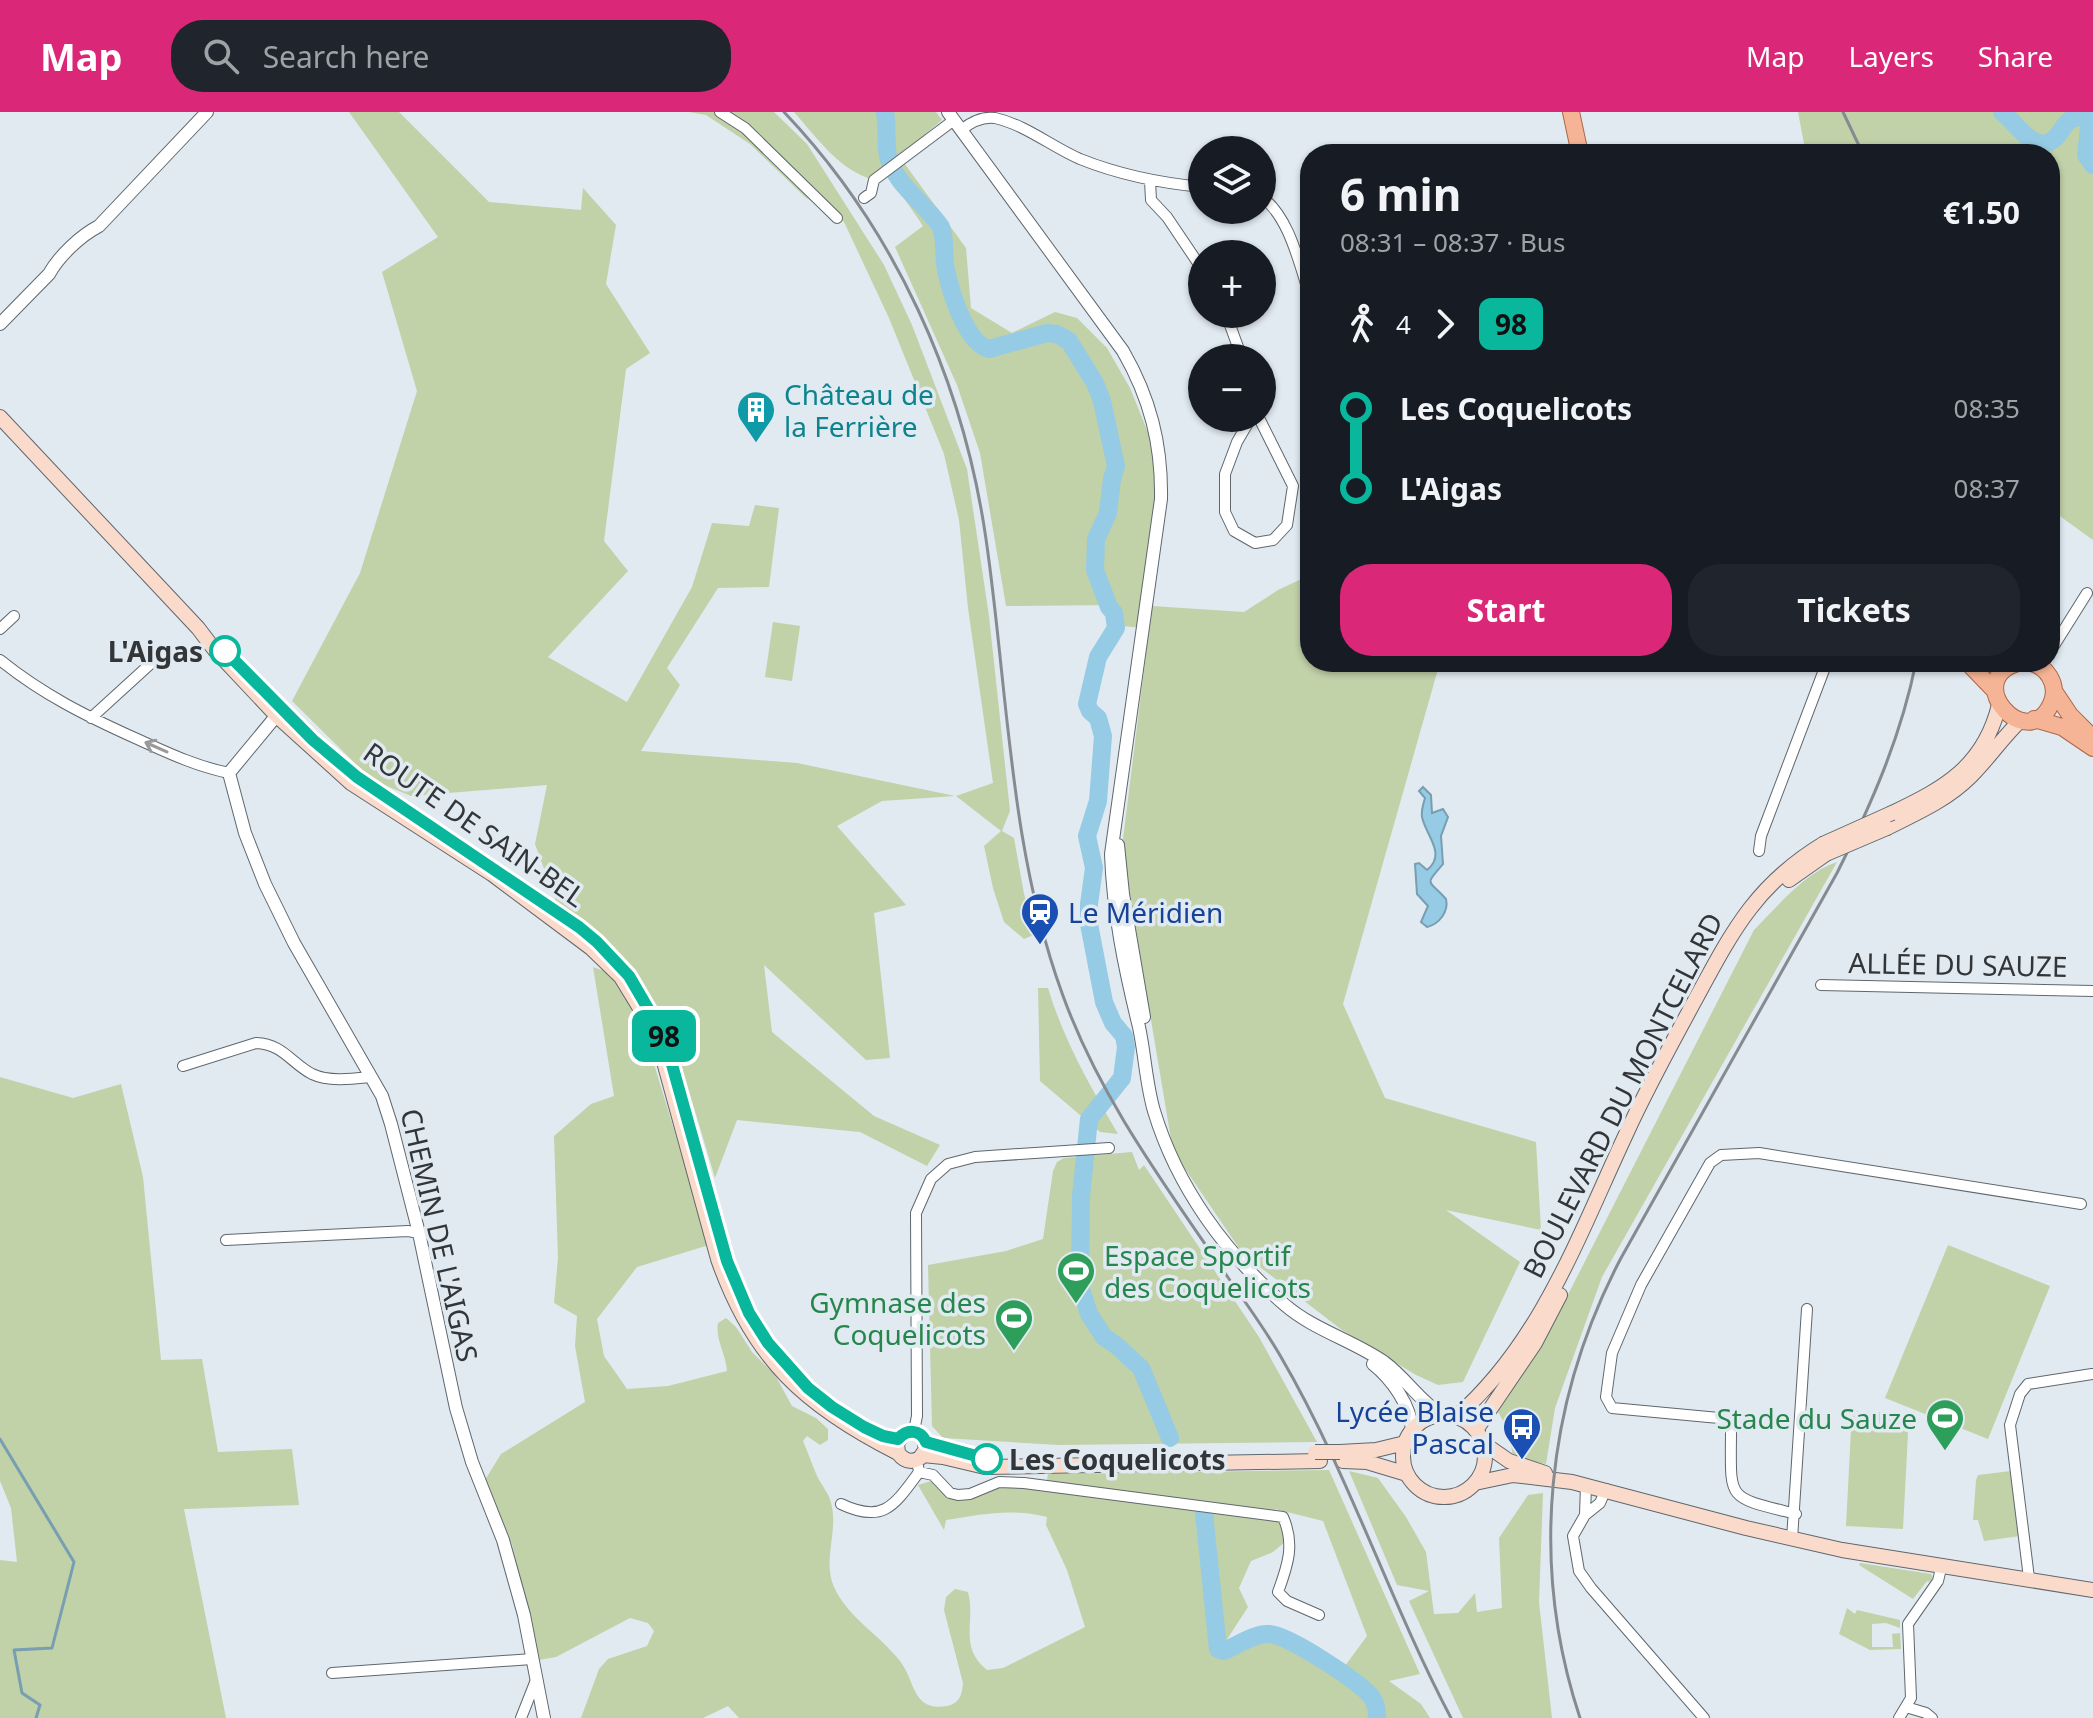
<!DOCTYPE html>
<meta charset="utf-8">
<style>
:root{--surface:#171b24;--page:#20242c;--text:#f1f3f6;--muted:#9ea1a6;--accent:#db2777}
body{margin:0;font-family:"Noto Sans",sans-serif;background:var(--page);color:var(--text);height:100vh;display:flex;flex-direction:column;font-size:30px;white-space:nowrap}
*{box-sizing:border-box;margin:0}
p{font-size:26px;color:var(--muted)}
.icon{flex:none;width:44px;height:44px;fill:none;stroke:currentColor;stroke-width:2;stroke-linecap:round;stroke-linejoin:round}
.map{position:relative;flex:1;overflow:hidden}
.sheet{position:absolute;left:1300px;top:32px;width:760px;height:528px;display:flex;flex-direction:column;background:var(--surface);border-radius:32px;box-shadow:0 2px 6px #0004}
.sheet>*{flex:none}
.badge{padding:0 16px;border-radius:12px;font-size:28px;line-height:52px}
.tools{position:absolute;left:1188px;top:24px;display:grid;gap:16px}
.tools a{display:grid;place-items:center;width:88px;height:88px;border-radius:50%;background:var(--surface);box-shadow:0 2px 6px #0004;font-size:40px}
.map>.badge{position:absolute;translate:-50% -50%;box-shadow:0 0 0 4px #fff}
.legs{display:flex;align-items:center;gap:12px;height:88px;padding:0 40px;font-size:26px}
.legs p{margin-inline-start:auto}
.headline{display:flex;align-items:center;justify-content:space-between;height:136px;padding:0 40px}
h1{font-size:44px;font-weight:700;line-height:60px}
.cta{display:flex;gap:16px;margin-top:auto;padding:16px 40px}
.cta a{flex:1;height:92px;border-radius:32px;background:var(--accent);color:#fff;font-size:32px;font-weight:700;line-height:92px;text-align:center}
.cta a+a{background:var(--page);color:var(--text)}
ul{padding:0 40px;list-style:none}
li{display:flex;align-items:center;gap:28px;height:80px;font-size:30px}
li i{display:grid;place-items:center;width:12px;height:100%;margin:0 10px;background:currentColor}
li i::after{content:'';width:20px;height:20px;margin:-10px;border:6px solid;border-radius:50%;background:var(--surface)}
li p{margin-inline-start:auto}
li:first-child i{background:linear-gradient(#0000 50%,currentColor 0)}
li:last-child i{background:linear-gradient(currentColor 50%,#0000 0)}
header{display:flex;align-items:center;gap:48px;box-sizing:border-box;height:112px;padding:0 40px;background:var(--accent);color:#fff}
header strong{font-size:38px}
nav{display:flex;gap:44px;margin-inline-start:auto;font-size:28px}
.search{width:560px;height:72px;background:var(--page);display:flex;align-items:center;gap:20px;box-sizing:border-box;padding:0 28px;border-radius:32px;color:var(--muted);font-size:30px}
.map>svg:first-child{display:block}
.green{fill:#c1d1a8;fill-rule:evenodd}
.water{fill:#95cbe4;stroke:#789eb1;stroke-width:2}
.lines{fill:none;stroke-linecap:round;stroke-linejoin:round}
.stream{stroke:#789eb1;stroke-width:3}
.river{stroke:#95cbe4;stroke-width:18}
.minor-casing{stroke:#5f676d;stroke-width:12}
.tertiary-casing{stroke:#5f676d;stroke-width:14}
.secondary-casing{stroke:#5f676d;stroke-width:16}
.primary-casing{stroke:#ad6747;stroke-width:18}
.minor{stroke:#fff;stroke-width:10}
.tertiary{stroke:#fff;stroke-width:12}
.secondary{stroke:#fadaca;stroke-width:14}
.primary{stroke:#f5b495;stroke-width:16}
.rail{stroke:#858b90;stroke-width:3}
.secondary-bridge-casing{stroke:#5f676d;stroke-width:16;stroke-linecap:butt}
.secondary-bridge{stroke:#fadaca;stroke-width:14}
.oneway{stroke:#999a9c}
.line-1-casing{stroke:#fff;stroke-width:18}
.line-1{stroke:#08b79c;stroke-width:12}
.stop-1-dot{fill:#fff;stroke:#08b79c;stroke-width:4}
.labels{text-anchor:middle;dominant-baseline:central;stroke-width:7;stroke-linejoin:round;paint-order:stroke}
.culture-label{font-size:28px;fill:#0d838f;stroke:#e1eaf1;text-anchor:start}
.stop-label{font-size:28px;font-weight:bold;fill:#333639;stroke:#e1eaf1;text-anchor:end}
.street-label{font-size:28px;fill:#333639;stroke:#e1eaf1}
.transit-label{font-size:28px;fill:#164399;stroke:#e1eaf1;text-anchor:start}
.leisure-label{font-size:28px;fill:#27864d;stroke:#e1eaf1;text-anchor:end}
</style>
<header>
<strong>Map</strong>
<div class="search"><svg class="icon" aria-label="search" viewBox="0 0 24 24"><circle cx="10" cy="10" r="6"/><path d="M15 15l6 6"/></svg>Search here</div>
<nav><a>Map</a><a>Layers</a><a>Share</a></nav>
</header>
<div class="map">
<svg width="2093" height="1606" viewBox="0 0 2093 1606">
<rect width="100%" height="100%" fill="#e1eaf1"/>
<path class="green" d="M349,0H399L489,90L581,98L583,76L616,113L606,172L650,241L626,257L604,429L628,459L548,545L627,590L692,475L712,411L749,414L755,393L779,396L769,475L718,476L667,556L680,573L641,639L797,651L955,684L882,689L837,714L906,793L874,801L890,946L866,948L764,853L772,920L874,1004L940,1033L927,1054L860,1020L737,1008L715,1066L671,919L617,850L561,803L535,732L547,673L411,684L372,668L292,589L360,461L417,279L382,160L438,125Z
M689,0H774L807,32L884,153L912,213L967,357L989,504L1010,699L1002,719L1014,726L1024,782L1036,822L1024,827L1004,810L993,776L984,734L1001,719L956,684L993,671L968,496L959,408L944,342L889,206L844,110L805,85L750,32L706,3Z
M794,0H936L942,8L899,44L966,136L971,196L1012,221L1055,200L1077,206L1107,236L1130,276L1149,323L1161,387L1144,516L1122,514L1116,493L1006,494L980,341L957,273L895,135L923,114L887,61L874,68C840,59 817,26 794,0Z
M1798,0H2093V428L2050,397V42H1806Z
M1310,463V550H1440L1343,892L1385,986L1536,1030L1541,1118L1446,1098L1520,1150L1463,1270L1438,1273L1416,1263L1342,1218L1243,1142L1173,1039L1122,735L1152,494L1244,500L1278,478Z
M773,510L800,514L792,569L765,565Z
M1837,750L1602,1165L1555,1296L1546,1352L1513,1346L1509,1319L1498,1300L1553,1212L1754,818C1778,794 1804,761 1837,750Z
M593,855L621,865L644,919L709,1133L637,1155L597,1207L604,1244L627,1277L668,1274L727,1259C726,1242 715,1227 718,1211L726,1206L736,1215L752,1240L775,1263L792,1294L816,1306L828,1317V1328L820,1333L807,1324L803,1329C808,1341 812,1352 817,1364C821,1373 829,1381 831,1391C839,1419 822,1447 834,1475C848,1506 880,1523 900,1549C916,1570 912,1600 947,1594C960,1591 962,1583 963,1571L944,1498L946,1485L955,1477L968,1480C976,1511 958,1534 987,1558L1003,1556L1085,1515L1067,1458L1046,1413L1047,1405C1010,1396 984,1402 946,1408L944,1418L918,1373L938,1367L958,1383L999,1370L1046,1373L1048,1362L1329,1358L1420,1562L1389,1569L1421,1592L1430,1606H739L728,1594L703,1606H581L599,1557L608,1547L647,1534L654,1519L648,1511L630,1506L556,1545L539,1548L512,1432L485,1368L501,1342L585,1290L575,1234L577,1204L554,1191L558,1146L554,1024L591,992L614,984ZM1275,1397L1323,1409L1367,1524L1339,1562C1323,1553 1281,1522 1264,1526C1248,1528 1237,1540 1221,1542L1214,1531L1226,1529L1248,1495L1239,1476L1251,1449L1273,1440L1285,1430Z
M1038,876H1048C1064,929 1090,974 1118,1022L1100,1020L1040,969Z
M0,965L73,986L121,972L143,1065L161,1248L202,1247L218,1340L292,1337L299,1393L184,1397L226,1606H0V1448L17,1450L11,1396L0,1369Z
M1132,1040L1139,1058L1144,1053L1259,1225L1317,1330L1059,1333L943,1326L932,1314L928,1153L1006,1139L1043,1127L1053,1059L1057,1050L1064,1046Z
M1948,1133L2050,1174L1988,1327L1885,1286Z
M1852,1299L1909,1302L1903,1417L1846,1414Z
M1349,1359L1378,1366L1406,1405L1426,1440L1434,1502L1458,1501L1475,1481L1477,1500L1502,1496L1499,1426L1528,1383L1543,1381L1539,1490L1552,1606H1463L1409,1489L1429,1479L1397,1473Z
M2011,1359L2020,1424L1984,1429L1978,1408H1973L1976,1368L1978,1363Z
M1860,1451L1931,1462L1933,1466L1929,1470L1927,1469L1913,1487L1859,1453Z
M1847,1496L1855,1502L1857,1498L1900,1508V1516L1886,1511L1872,1512V1535H1893L1892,1522L1900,1521L1901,1537L1870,1538L1839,1522Z"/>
<path class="water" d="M1423,675L1431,683L1432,701L1443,697L1448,705L1441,724L1443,752C1423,775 1429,767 1446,787C1449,800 1439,812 1427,815L1421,810L1428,794L1417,782L1415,752L1419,751L1427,758C1447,742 1426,724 1422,705C1421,698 1423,693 1425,686L1419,679Z"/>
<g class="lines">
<path class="stream" d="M0,1327L74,1450L52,1536L14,1538L22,1581L40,1593L36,1606"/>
<path class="river" d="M885,0C888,15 885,30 888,44C895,73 925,91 941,115C946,129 943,144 946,158C951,181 966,231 989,237L1047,221L1057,222L1069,229L1095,271L1102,289L1116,354L1112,367L1108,401L1096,427L1095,458L1109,495L1114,501L1116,516L1098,545L1087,592L1090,599L1098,606L1103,624L1098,689L1087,724L1094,756L1089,792V812L1104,890L1113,911L1124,924L1126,935L1122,966L1089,1007L1081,1084L1080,1174L1089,1202L1104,1225L1116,1233L1141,1256L1170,1326
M2002,0C2016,11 2026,30 2044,32C2067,26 2058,2 2088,5L2090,7L2086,43L2093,53
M1204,1401L1218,1537L1223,1539C1237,1534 1254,1521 1269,1522C1289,1523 1356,1568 1370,1583C1376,1590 1377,1597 1377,1606"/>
<defs>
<path id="minor" d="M720,0L745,16L837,106
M961,18C971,10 982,4 995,6C1026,13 1052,35 1080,47C1120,63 1160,71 1202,75
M1150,69L1151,88L1167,105L1202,157
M1262,85C1290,106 1299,152 1310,184
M864,86L871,81L874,68L954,8
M1226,202L1242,246
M1251,306L1237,330L1225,362V400L1234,419L1255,431L1273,428L1287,413L1293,374L1259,306
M0,517L14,504
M2050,540L2087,481
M0,548C42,582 86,604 135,626C166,640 195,654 229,661
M91,606L159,544
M1759,739L1761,724L1827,550
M1821,873L2093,879
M183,954L256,931C283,932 291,951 312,962C329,970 352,967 371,965
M226,1128L408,1119L419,1121
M914,1319L917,1304L916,1101L931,1067L948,1052L975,1045L1109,1036
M919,1360L933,1363L950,1381L958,1383L970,1382L999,1370L1024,1371L1283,1405C1295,1432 1288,1453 1278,1480L1287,1489L1319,1503
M1606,1377L1600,1391L1585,1403L1573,1424L1579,1459L1591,1476L1704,1606
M841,1392C883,1412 894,1394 919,1360L918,1354
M1796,1402C1724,1384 1731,1390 1731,1316L1719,1306L1612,1296L1606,1285L1612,1241L1641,1173L1710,1051L1721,1043L1759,1041L2081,1092
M1585,1403L1586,1373
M1792,1427L1807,1197
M2029,1466L2010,1313L2020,1282L2028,1272L2092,1262
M332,1561L532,1547
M1906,1595L1926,1601L1932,1606
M521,1606L536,1568
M1899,1606L1911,1586L1908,1512L1938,1469L1942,1452"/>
<path id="tertiary" d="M948,0L1123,239C1150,286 1162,332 1161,387L1111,742C1113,801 1125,858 1139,915C1145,943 1146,972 1154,999C1177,1075 1225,1141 1285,1193C1314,1218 1352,1228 1384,1250C1406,1266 1419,1289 1442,1303
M0,212L49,162C59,144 80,124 99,114L207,0
M282,597L229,661L245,721L265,772L294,831L382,984L391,1012L419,1121L456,1296L472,1350L503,1428L524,1503L544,1606
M1118,733L1123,782L1144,905
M1373,1252C1392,1267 1411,1294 1412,1318"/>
<path id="secondary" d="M0,305L198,516L214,537L277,604L351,671L492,762L591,836L621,865L649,911L664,950L718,1147C753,1247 805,1294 898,1341C904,1349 911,1351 920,1346L926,1337L924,1326L914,1319L903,1322L897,1331L898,1341
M1892,701C1945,676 1984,654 1999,593
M1887,716C1917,701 1947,688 1971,664C1989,646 2003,625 2021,608
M1789,768L1826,742
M1403 1344a41 41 0 1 1 82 0a41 41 0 1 1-82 0Z
M1456,1305C1542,1230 1580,1120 1627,1020C1647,976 1671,933 1694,890C1731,822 1754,774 1823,732
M1476,1318L1535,1231L1560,1183
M1483,1331L1509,1349L1545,1361
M1340,1340L1376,1338L1405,1331
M923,1343L943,1345L985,1355L1320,1349
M1343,1349L1367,1350L1407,1362
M1475,1371L1513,1363L1572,1370L1746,1416L1842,1438L2093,1478"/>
<path id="primary" d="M1571,0L1580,42
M1967,550L1995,579
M2021,550C1958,566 2027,644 2051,592C2060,572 2046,552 2026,550
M2054,579L2070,603L2092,625
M2034,607L2062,615L2093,636"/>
</defs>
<use href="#minor" class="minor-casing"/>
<use href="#tertiary" class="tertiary-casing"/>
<use href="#secondary" class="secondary-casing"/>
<use href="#primary" class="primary-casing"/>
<use href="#minor" class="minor"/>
<use href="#tertiary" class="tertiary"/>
<use href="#secondary" class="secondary"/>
<use href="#primary" class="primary"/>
<path class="rail" d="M784,0C895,117 963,268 986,427C1008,578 1009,735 1062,881C1099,985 1165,1073 1227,1164C1245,1190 1265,1217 1281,1245C1348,1360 1389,1488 1451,1606
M1843,0L1863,42
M1580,1606C1529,1452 1546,1289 1621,1146L1837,761C1871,693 1901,625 1916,550"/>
<defs>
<path id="secondary-bridge" d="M1823,732L1892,701
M1826,742L1887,716
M1315,1340H1340"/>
</defs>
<use href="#secondary-bridge" class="secondary-bridge-casing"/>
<use href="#secondary-bridge" class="secondary-bridge"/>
</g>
<defs><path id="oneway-shaft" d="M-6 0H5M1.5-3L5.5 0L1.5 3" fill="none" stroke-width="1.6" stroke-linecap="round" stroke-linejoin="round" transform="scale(2)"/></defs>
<use class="oneway" href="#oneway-shaft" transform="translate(156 635) rotate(-156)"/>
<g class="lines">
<defs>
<path id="line-1" d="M225,539L313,628L357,665L579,815L597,830L629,864L664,924L727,1149L749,1201L768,1231L808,1276L832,1295L864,1315L883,1324L898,1327C907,1317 920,1317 926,1330L987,1347"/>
</defs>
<use href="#line-1" class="line-1-casing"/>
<use href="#line-1" class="line-1"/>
</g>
<defs>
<symbol id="building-pin" viewBox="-11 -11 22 30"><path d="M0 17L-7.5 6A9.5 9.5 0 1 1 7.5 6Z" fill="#0f9aa8" stroke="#e1eaf1"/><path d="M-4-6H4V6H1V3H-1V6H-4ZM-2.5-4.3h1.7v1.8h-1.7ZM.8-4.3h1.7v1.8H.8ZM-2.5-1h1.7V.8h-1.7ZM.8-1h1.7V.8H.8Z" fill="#fff"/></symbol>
<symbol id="station-pin" viewBox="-11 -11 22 30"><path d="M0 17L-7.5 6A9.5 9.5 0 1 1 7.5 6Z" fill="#1a4fb4" stroke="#e1eaf1"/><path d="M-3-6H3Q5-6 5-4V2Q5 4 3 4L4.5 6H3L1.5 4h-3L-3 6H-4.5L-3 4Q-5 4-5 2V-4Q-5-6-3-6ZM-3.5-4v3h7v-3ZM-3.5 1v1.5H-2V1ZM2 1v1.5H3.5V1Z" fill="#fff"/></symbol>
<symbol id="stadium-pin" viewBox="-11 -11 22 30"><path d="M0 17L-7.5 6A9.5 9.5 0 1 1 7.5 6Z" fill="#2e9e5b" stroke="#e1eaf1"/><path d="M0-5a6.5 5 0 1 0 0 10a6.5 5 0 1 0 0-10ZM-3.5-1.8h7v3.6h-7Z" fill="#fff"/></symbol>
<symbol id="bus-pin" viewBox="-11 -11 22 30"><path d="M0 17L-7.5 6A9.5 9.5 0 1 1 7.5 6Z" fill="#1a4fb4" stroke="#e1eaf1"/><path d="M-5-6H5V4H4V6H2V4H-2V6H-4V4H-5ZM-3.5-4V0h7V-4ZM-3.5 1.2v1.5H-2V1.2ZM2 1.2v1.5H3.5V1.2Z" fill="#fff"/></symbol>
</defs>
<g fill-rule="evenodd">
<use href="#building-pin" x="734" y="276" width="44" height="60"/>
<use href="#station-pin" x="1018" y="778" width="44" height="60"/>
<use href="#stadium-pin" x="1054" y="1137" width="44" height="60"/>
<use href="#stadium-pin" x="992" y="1184" width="44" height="60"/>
<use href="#stadium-pin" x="1923" y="1284" width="44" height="60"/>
<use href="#bus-pin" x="1500" y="1293" width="44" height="60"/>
</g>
<g class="stop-1-dot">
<circle cx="225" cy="539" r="14"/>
<circle cx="987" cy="1347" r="14"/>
</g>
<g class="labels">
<g class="culture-label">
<text x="784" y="282">Château de<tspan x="784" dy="32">la Ferrière</tspan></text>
</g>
<g class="stop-label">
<text x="203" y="539">L'Aigas</text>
<text x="1009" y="1347" text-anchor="start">Les Coquelicots</text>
</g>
<g class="street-label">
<text transform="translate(475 712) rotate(35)">ROUTE DE SAIN-BEL</text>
<text transform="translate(1958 852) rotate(1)">ALLÉE DU SAUZE</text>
<text transform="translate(1622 983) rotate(-63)">BOULEVARD DU MONTCELARD</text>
<text transform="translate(440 1123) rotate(77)">CHEMIN DE L'AIGAS</text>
</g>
<g class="transit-label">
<text x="1068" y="800">Le Méridien</text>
<text x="1494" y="1299" text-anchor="end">Lycée Blaise<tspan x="1494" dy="32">Pascal</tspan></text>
</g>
<g class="leisure-label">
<text x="1104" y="1143" text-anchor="start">Espace Sportif<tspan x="1104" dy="32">des Coquelicots</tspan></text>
<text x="986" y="1190">Gymnase des<tspan x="986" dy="32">Coquelicots</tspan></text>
<text x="1917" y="1306">Stade du Sauze</text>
</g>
</g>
</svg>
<div class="tools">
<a><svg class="icon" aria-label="layers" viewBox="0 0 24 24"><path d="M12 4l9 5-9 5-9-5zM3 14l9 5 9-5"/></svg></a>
<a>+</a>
<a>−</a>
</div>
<b class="badge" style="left:664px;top:924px;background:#08b79c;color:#111">98</b>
<section class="sheet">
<div class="headline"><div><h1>6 min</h1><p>08:31 – 08:37 · Bus</p></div><b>€1.50</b></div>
<div class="legs"><svg class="icon" aria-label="walk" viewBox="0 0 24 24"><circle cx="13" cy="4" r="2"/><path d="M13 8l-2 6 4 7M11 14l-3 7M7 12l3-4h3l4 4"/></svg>4<svg class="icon" aria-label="forward" viewBox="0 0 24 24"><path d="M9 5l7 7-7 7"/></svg><b class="badge" style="background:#08b79c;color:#111">98</b></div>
<ul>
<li><i style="color:#08b79c"></i><b>Les Coquelicots</b><p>08:35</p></li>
<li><i style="color:#08b79c"></i><b>L'Aigas</b><p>08:37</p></li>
</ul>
<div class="cta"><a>Start</a><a>Tickets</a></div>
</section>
</div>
